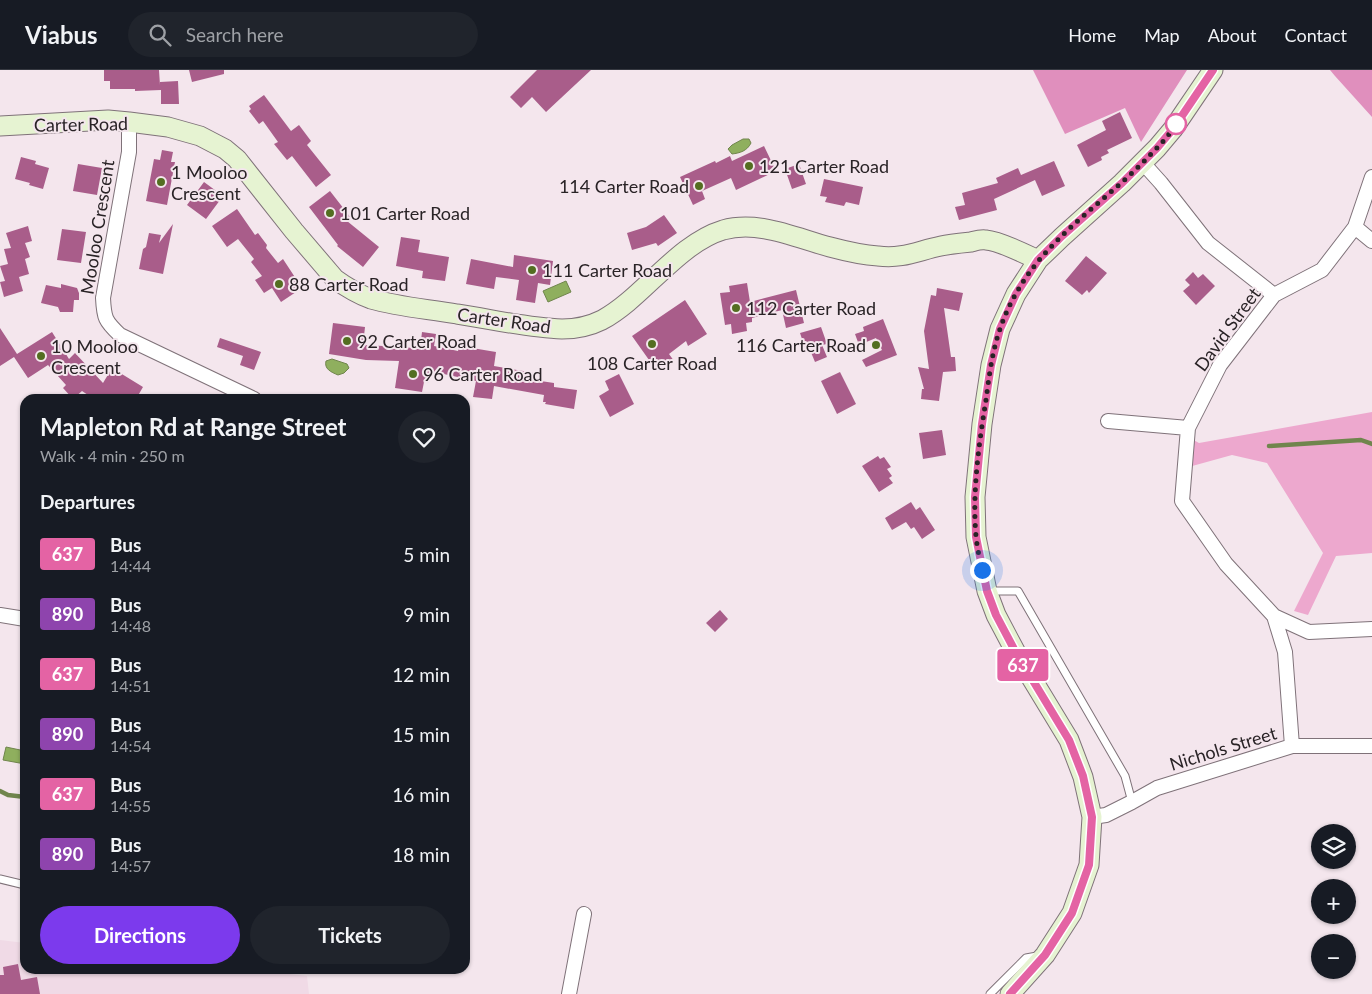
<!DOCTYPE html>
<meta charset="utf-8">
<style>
:root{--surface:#171b24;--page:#20242c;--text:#f1f3f6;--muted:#9ea1a6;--line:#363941;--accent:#7c3aed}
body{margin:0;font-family:Lato,sans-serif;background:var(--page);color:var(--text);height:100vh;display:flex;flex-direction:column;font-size:19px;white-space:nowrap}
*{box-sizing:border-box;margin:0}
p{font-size:16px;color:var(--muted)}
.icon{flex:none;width:28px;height:28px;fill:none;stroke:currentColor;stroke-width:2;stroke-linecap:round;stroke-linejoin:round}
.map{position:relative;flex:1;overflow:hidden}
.details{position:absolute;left:20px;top:324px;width:450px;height:580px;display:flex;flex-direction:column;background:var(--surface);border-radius:15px;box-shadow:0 1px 4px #0004}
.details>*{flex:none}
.badge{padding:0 10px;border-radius:4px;font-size:18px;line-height:32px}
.fabs{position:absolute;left:1311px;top:754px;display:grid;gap:10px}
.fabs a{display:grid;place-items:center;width:45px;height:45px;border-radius:50%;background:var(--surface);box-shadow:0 1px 4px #0004;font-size:25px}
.you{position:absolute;width:25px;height:25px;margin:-12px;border:4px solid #fff;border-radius:50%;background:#1a73e8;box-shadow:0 0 0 8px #1a73e833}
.map>.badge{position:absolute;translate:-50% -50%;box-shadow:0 0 0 2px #fff}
h2{padding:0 20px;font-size:19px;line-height:45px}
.round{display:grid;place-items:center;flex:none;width:52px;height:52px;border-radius:26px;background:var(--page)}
.summary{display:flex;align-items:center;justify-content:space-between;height:85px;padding:0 20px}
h1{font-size:24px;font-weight:700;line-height:38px}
.primary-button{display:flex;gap:10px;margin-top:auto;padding:10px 20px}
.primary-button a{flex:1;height:58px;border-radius:30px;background:var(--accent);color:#fff;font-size:20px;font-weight:700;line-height:58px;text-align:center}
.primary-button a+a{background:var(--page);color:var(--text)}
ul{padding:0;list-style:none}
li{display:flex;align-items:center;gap:15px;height:60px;padding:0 20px}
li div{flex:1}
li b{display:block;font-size:19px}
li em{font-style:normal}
li .badge{min-width:55px;font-weight:700;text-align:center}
header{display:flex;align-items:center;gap:30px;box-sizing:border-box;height:70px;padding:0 25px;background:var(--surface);border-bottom:1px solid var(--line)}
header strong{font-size:24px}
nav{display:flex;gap:28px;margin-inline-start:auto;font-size:18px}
.search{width:350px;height:45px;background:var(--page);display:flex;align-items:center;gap:12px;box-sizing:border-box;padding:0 18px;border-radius:28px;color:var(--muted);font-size:19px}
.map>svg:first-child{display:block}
.built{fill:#f0dae6}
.green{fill:#eda8ce}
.forest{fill:#e08fbd}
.water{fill:#8faf5e;stroke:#70854d}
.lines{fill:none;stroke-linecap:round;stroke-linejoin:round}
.stream{stroke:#70854d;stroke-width:4.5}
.building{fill:#a95d8a}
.lane-casing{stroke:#7f7279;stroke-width:9}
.street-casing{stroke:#7f7279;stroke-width:16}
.secondary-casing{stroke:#7f7279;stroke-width:21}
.lane{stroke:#fff;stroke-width:7}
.street{stroke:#fff;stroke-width:14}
.secondary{stroke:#e6f3d2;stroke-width:19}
.line-casing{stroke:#fff;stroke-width:11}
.line{stroke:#e463a4;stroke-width:8}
.walk{stroke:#292326;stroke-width:5;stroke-dasharray:0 9}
.stop-dot{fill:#fff;stroke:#e463a4;stroke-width:2.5}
.poi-dot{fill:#536e21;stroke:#f4e6ed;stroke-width:2}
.labels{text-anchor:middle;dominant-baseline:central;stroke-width:4;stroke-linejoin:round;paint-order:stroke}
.street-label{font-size:18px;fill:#292326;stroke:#f4e6ed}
.poi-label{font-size:18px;fill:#292326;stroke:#f4e6ed;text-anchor:start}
</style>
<header>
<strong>Viabus</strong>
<div class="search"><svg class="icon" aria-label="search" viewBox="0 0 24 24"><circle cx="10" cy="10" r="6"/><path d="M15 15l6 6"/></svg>Search here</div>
<nav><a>Home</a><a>Map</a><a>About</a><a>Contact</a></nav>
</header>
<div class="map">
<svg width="1372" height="924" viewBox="0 0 1372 924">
<rect width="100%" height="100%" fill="#f4e6ed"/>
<path class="built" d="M0,870L25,873V899H245L307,906L309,924H0Z"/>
<path class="green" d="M1372,342V483L1336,486L1308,545L1294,541L1323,483L1267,393L1232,385L1185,398L1190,368L1199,373Z"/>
<path class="forest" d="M1033,0H1187L1141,72L1125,38L1065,64Z
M1330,0H1372V47L1335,6Z"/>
<path class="water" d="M743,69H749L751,73C747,81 740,83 732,84L728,79L732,75Z
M566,211L571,222L548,232L543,221Z
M332,289L347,294L349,298L344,303L338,305C331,302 324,299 326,291Z
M6,677L25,681V694L3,690Z"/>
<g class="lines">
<path class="stream" d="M1269,376L1361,370L1372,374
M0,721L8,725L25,727"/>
</g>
<path class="building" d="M104,0H159L160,15V12L178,11L179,34H161V20L135,21V19H110V11H104Z
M189,0H224V4L192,12Z
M537,0H591L546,42L532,27L521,38L510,27Z
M264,25L291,61L299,55L311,71L307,75L331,105L316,117L292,86L287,90L274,74L278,72L263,51L259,54L249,41L251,39L249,36Z
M1120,42L1132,68L1107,80L1109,83L1101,87L1102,90L1088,97L1077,75L1106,60L1102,51Z
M764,76L776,101L736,120L731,108L702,121L705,129L693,135L680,107L715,91L716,93L730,86L732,91Z
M162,80L173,82L171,92H175L167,135L146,131L154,89L160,90Z
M21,87L36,91L35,94L49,98L43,119L29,115L30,113L15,109Z
M1054,91L1065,116L1042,126L1035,110L994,129L997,140L959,150L955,137L965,135L962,123L998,113L996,108L1018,98L1021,105Z
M78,94L102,98L97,125L73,121Z
M799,94L806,114L792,119L785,99Z
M824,109L863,117L859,135L846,132L844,136L825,132L827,127L820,126Z
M204,112L223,126L206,149L187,135Z
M330,121L351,148L347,151L379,177L363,197L337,176L338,175L309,137Z
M237,139L255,165L258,163L267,175L266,178L278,193L283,189L302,218L281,232L272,218L264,223L255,210L262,206L251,192L254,189L238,169L227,177L212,156Z
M664,145L677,163L658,176L656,173L632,180L627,163L646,157Z
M173,154L163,204L139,199L143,179L146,177L149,163L161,165L159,173Z
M28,156L32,171L25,173L30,187L25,189L29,204L19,207L23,221L4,227L0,212L5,211L0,196L8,194L4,179L11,178L6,163Z
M62,159L86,162L81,193L57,190Z
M401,167L420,170L418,182L449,187L445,211L422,208L423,201L396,196Z
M514,185L553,191L550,215L538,213L535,233L516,230L519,210L496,207L494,219L466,214L471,189L513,197Z
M1086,186L1107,203L1089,223L1087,220L1082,225L1065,211Z
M1193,202L1198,208L1203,204L1215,216L1196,235L1183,221L1190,215L1185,210Z
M747,213L750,232L796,220L804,253L786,258L782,240L752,248V252L746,253L747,261L732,264L731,254L725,255L720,223L730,222L729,216Z
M61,214L77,218L79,223V230H74L73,242H60L58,237L41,233L46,215L61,218Z
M937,218L963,223L959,241L944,238L951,287H955L956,301L943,302L939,331L921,329L922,319H924L918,297L929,299L924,261L931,225L936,226Z
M685,230L707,264L688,276L686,271L669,284L674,291L662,300L658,295L654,297L632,266Z
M883,249L897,285L866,297L862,290L882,280L876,268L859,275L855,264L864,261L863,257Z
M333,253L365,257L363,275L404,277L420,279L422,262L436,264L434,276L458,281L460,274L472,277V278L496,282L494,296L535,303L534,310L554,313V317L577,320L574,339L545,334L546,332H543L544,325L494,316L492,329L473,327L476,311L430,301L428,313L424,312L422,322L395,318L399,291L366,290L329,284Z
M821,257L827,274L822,275L827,287L815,292L810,280L806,281L800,263Z
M0,258L17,284L52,262L69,289L75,283L103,313L112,298L143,317L136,329H94L82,321L73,329L63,318L66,315L48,295L28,308L14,287L0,296Z
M220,268L261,282L254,300L240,295L243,286L217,277Z
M840,302L856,334L837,344L821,311Z
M619,304L634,334L610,347L599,326L609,320L605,311Z
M942,360L946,385L923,389L919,363Z
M878,386L880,389L884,387L891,397L887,399L892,406L889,408L893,413L879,422L862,396Z
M911,432L916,440L920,437L935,460L922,469L914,457L911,459L906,452L892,460L885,448Z
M720,540L728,549L715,562L706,553Z
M18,894L21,910L37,907L40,924H0V905H4L3,897Z"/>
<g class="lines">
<defs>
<path id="lane" d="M989,521H1018L1125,706L1132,732
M0,809L25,815
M990,924L1026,888L1037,886"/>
<path id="street" d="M129,52V82L103,228C104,248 105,251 120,265L254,329
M1143,93L1161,113L1208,173L1274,225
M1355,157L1372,171
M1108,351L1188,358
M0,545L25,549
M1274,546L1309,562L1372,559
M1292,676L1285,582L1274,546L1226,494L1182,431L1188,358L1220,295L1274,225L1322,200L1355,157L1372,107
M1092,747L1106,745L1132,732L1157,718L1292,676H1372
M569,924L584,844"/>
<path id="secondary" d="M0,56L108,50L129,52L168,57L200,66L225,79L237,89L294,161L335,209C346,217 358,224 371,229C399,237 429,239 457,244C491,249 527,258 562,259C575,259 590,256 602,250C643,228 677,174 723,160C759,150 796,168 830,177C845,181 862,185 878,186C903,189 917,181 941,176C950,174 961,173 971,172C975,171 981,169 986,170C1000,171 1025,184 1038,190
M1010,924L1045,885L1072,843L1089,795L1092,747L1083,707L1069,670L1015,581L996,545L987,521L976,467L975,427L982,354L991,295L1000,259L1016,224L1038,190L1062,167L1122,113L1157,78L1173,59L1213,0"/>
</defs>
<use href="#lane" class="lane-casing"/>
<use href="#street" class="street-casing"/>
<use href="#secondary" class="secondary-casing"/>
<use href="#lane" class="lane"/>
<use href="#street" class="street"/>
<use href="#secondary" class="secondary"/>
</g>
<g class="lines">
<defs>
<path id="line" d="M1010,924L1045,885L1072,843L1089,795L1092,747L1083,706L1069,670L1015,581L996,545L987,521L976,467L975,427L982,354L991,295L1000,259L1016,224L1038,190L1062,166L1122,113L1157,78L1173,59L1213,0"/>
</defs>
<use href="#line" class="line-casing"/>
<use href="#line" class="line"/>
<path class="walk" d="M982,500C980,489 977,478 976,466C972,423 979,373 986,330C989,307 992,282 1000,259C1010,229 1029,199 1052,176C1082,144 1119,118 1149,86C1159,76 1169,66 1176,54"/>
</g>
<circle class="stop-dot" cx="1176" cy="54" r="10"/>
<g class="poi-dot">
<circle cx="749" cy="96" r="5"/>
<circle cx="161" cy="112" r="5"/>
<circle cx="699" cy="116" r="5"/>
<circle cx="330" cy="143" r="5"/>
<circle cx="532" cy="200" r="5"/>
<circle cx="279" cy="214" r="5"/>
<circle cx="736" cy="238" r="5"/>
<circle cx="347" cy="271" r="5"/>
<circle cx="652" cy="274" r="5"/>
<circle cx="876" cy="275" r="5"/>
<circle cx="41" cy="286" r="5"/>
<circle cx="413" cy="304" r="5"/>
</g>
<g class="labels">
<g class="street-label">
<text transform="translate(81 54) rotate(-1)">Carter Road</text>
<text transform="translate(97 157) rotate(-81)">Mooloo Crescent</text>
<text transform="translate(504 250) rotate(8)">Carter Road</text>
<text transform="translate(1227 259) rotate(-54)">David Street</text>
<text transform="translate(1223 678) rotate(-17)">Nichols Street</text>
</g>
<g class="poi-label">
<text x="759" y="96">121 Carter Road</text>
<text x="171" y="102">1 Mooloo<tspan x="171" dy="21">Crescent</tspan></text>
<text x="689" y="116" text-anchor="end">114 Carter Road</text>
<text x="340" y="143">101 Carter Road</text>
<text x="542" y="200">111 Carter Road</text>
<text x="289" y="214">88 Carter Road</text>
<text x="746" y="238">112 Carter Road</text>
<text x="357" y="271">92 Carter Road</text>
<text x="866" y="275" text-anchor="end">116 Carter Road</text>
<text x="51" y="276">10 Mooloo<tspan x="51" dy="21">Crescent</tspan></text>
<text x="652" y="293" text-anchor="middle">108 Carter Road</text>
<text x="423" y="304">96 Carter Road</text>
</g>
</g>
</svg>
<div class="fabs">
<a><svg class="icon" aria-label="layers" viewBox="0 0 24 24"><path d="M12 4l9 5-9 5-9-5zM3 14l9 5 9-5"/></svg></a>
<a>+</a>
<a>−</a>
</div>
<div class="you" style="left:982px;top:500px"></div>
<b class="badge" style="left:1023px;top:595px;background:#e463a4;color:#fff">637</b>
<section class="details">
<div class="summary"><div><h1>Mapleton Rd at Range Street</h1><p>Walk · 4 min · 250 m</p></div><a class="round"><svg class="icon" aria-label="heart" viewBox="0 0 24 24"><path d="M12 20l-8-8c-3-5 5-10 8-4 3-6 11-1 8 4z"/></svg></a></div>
<h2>Departures</h2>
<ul>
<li><span class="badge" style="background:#e463a4;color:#fff">637</span><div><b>Bus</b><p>14:44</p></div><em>5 min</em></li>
<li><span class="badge" style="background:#8e44ad;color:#fff">890</span><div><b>Bus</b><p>14:48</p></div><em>9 min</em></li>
<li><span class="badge" style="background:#e463a4;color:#fff">637</span><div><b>Bus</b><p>14:51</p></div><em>12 min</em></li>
<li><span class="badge" style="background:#8e44ad;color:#fff">890</span><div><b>Bus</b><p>14:54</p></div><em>15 min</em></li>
<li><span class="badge" style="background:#e463a4;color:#fff">637</span><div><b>Bus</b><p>14:55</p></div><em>16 min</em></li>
<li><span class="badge" style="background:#8e44ad;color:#fff">890</span><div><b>Bus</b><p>14:57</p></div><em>18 min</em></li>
</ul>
<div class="primary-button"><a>Directions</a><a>Tickets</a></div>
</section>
</div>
